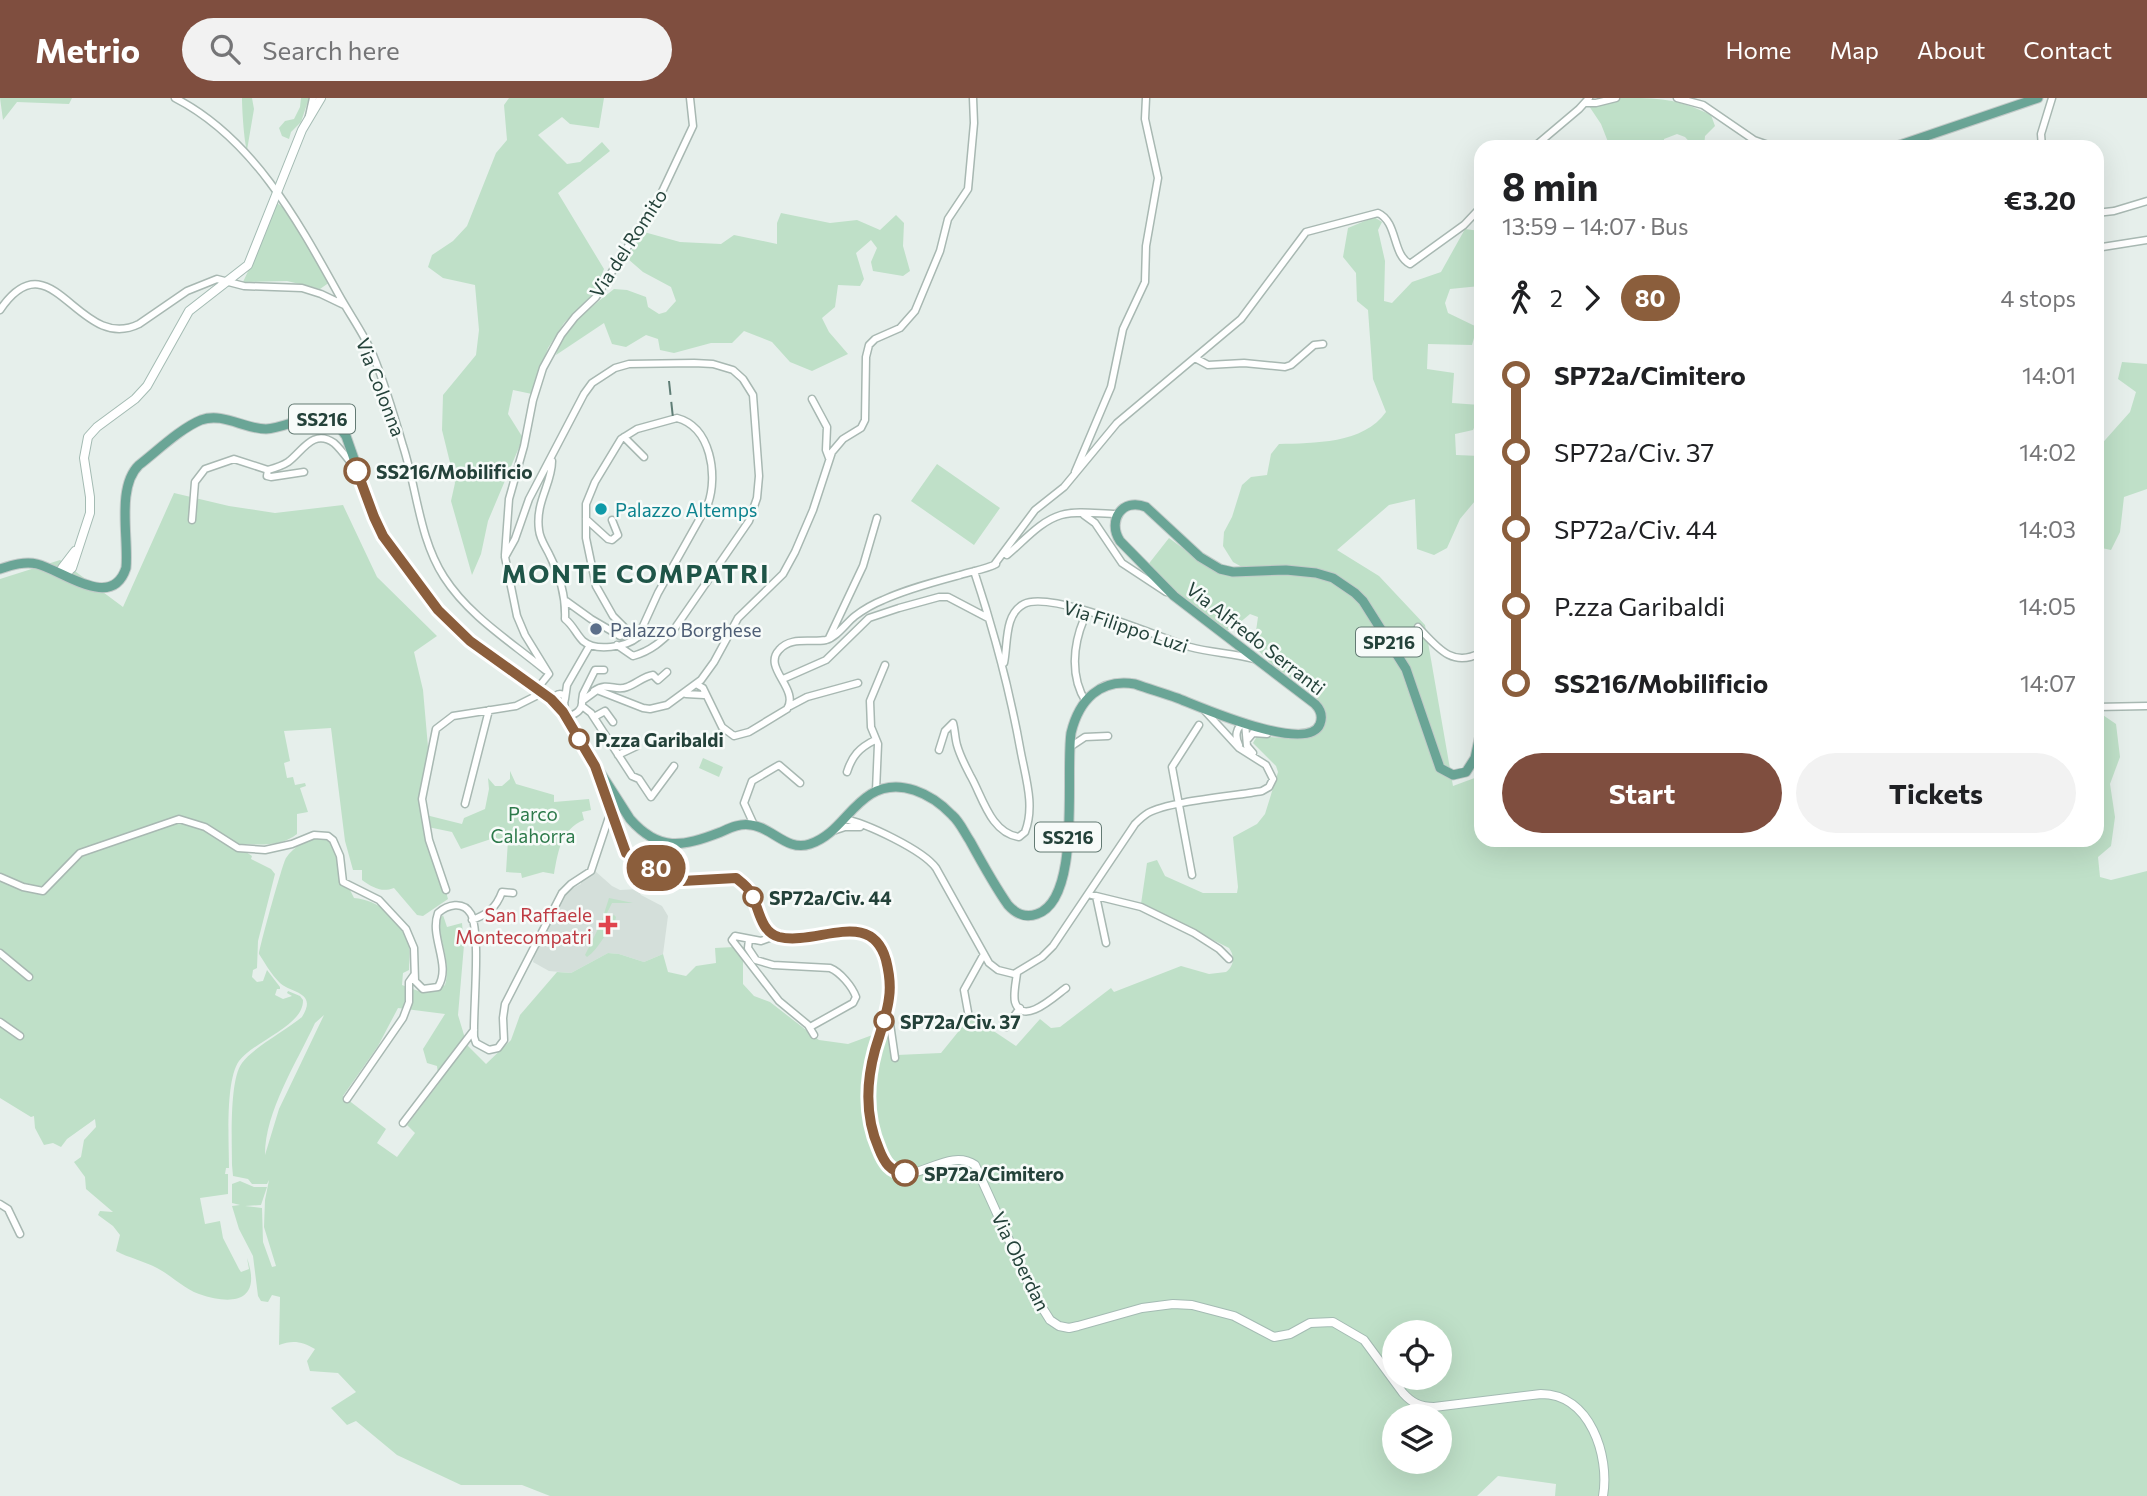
<!DOCTYPE html>
<meta charset="utf-8">
<style>
:root{--surface:#fff;--page:#f2f2f2;--text:#202124;--muted:#757577;--accent:#7f4e3f}
body{margin:0;font-family:Commissioner,sans-serif;background:var(--page);color:var(--text);height:100vh;display:flex;flex-direction:column;font-size:26px;white-space:nowrap}
*{box-sizing:border-box;margin:0}
p{font-size:23px;color:var(--muted)}
.icon{flex:none;width:38px;height:38px;fill:none;stroke:currentColor;stroke-width:2;stroke-linecap:round;stroke-linejoin:round}
.map{position:relative;flex:1;overflow:hidden}
.panel{position:absolute;left:1474px;top:42px;width:630px;height:707px;display:flex;flex-direction:column;background:var(--surface);border-radius:21px;box-shadow:0 7px 28px #0002}
.panel>*{flex:none}
.badge{padding:0 14px;border-radius:23px;font-size:24px;line-height:46px}
.tools{position:absolute;left:1382px;top:1222px;display:grid;gap:14px}
.tools a{display:grid;place-items:center;width:70px;height:70px;border-radius:50%;background:var(--surface);box-shadow:0 7px 28px #0002;font-size:35px}
.map>.badge{position:absolute;translate:-50% -50%;box-shadow:0 0 0 4px #fff}
.legs{display:flex;align-items:center;gap:10px;height:77px;padding:0 28px;font-size:23px}
.legs p{margin-inline-start:auto}
.headline{display:flex;align-items:center;justify-content:space-between;height:119px;padding:0 28px}
h1{font-size:38px;font-weight:700;line-height:52px}
.button{display:flex;gap:14px;margin-top:auto;padding:14px 28px}
.button a{flex:1;height:80px;border-radius:42px;background:var(--accent);color:#fff;font-size:28px;font-weight:700;line-height:80px;text-align:center}
.button a+a{background:var(--page);color:var(--text)}
ul{padding:0 28px;list-style:none}
li{display:flex;align-items:center;gap:24px;height:77px;font-size:26px}
li i{display:grid;place-items:center;width:10px;height:100%;margin:0 9px;background:currentColor}
li i::after{content:'';width:18px;height:18px;margin:-9px;border:5px solid;border-radius:50%;background:var(--surface)}
li p{margin-inline-start:auto}
li:first-child i{background:linear-gradient(#0000 50%,currentColor 0)}
li:last-child i{background:linear-gradient(currentColor 50%,#0000 0)}
header{display:flex;align-items:center;gap:42px;box-sizing:border-box;height:98px;padding:0 35px;background:var(--accent);color:#fff}
header strong{font-size:33px}
nav{display:flex;gap:38px;margin-inline-start:auto;font-size:24px}
.search{width:490px;height:63px;background:var(--page);display:flex;align-items:center;gap:18px;box-sizing:border-box;padding:0 24px;border-radius:38px;color:var(--muted);font-size:26px}
.map>svg:first-child{display:block}
.built{fill:#d4dfda}
.green{fill:#bfe0c8;fill-rule:evenodd}
.lines{fill:none;stroke-linecap:round;stroke-linejoin:round}
.street-casing{stroke:#a8b8b2;stroke-width:9}
.secondary-casing{stroke:#a4bbb3;stroke-width:10}
.primary-casing{stroke:#c2cac8;stroke-width:11}
.street{stroke:#fff;stroke-width:6}
.secondary{stroke:#fff;stroke-width:8}
.primary{stroke:#6aa596;stroke-width:9}
.rail{stroke:#5f7d75;stroke-width:2;stroke-dasharray:14 7;stroke-linecap:butt}
.line-1-casing{stroke:#fff;stroke-width:16}
.line-1{stroke:#8b5e3c;stroke-width:10}
.stop-1-dot{fill:#fff;stroke:#8b5e3c;stroke-width:3.5}
.culture-dot{fill:#0f9aa8;stroke:#f7fbf9;stroke-width:2.5}
.service-dot{fill:#5c6f8a;stroke:#f7fbf9;stroke-width:2.5}
.health-dot{fill:#e0444e;stroke:#f7fbf9;stroke-width:2.5}
.labels{text-anchor:middle;dominant-baseline:central;stroke-width:5;stroke-linejoin:round;paint-order:stroke}
.shield{fill:#f7fbf9;stroke:#637a73;stroke-width:2}
.shield-label{font-size:18px;font-weight:bold;fill:#24423a}
.street-label{font-size:19px;fill:#24423a;stroke:#f7fbf9}
.stop-label{font-size:19px;font-weight:bold;fill:#24423a;stroke:#f7fbf9;text-anchor:start}
.culture-label{font-size:19px;fill:#0d838f;stroke:#f7fbf9;text-anchor:start}
.service-label{font-size:19px;fill:#4e5e75;stroke:#f7fbf9;text-anchor:start}
.park-label{font-size:19px;fill:#2d7a4b;stroke:#f7fbf9}
.health-label{font-size:19px;fill:#be3a42;stroke:#f7fbf9;text-anchor:end}
.district-label{font-size:26px;font-weight:bold;letter-spacing:2px;fill:#1f5548;stroke:#f7fbf9}
</style>
<header>
<strong>Metrio</strong>
<div class="search"><svg class="icon" aria-label="search" viewBox="0 0 24 24"><circle cx="10" cy="10" r="6"/><path d="M15 15l6 6"/></svg>Search here</div>
<nav><a>Home</a><a>Map</a><a>About</a><a>Contact</a></nav>
</header>
<div class="map">
<svg width="2147" height="1398" viewBox="0 0 2147 1398">
<rect width="100%" height="100%" fill="#e6efeb"/>
<path class="built" d="M595,773L612,788L620,792L638,791L641,797L662,808L668,818L663,856L644,864L619,856L608,855L571,875L549,873L533,864L535,853L567,793L581,786V783Z"/>
<path class="green" d="M0,0H72L69,6L17,4L3,22Z
M242,0H252L254,11L247,52C244,44 242,10 242,0Z
M301,0H309L301,24L291,34L289,41L282,38L279,30L285,23L294,21L300,9Z
M509,0H604L599,30L570,26L562,19L538,37L567,66L580,64L602,44L610,53L558,95L604,171L595,194L564,225L548,250L532,296L513,292L508,316L523,340L488,423L481,456L472,477L451,403L455,385L442,332L443,297L476,257L479,232L475,187L443,180L428,169L432,157L453,143L467,128L496,55L507,42L504,7Z
M1621,0C1659,0 1676,0 1711,17L1715,28L1705,38L1704,49H1694L1685,39L1677,36L1664,41V49H1610L1601,26L1589,8Z
M277,105L288,113L330,184L320,191L287,183L243,184L264,139Z
M781,115L830,125L857,122L880,132L896,117L904,125L903,148L910,173L903,178L873,173L871,164L877,150L871,142L856,155L864,181L860,188L838,187L835,209L822,220L829,234L848,256L812,273L790,264L772,244L744,233L732,245H711L674,255L660,252L658,241L646,237L626,249L612,246L604,225L556,257C563,229 593,208 614,191L627,192L646,199L648,209L659,216L666,214L676,203L671,189L643,174L628,161L636,143L644,134L680,144L721,146L734,137L777,146V125Z
M1374,119L1382,124L1378,132L1385,163L1384,203L1392,205L1412,184L1441,174L1465,131L1480,133V188L1450,191L1445,205L1448,215L1477,229L1472,247L1428,246L1427,271L1454,275L1452,305L1480,307V317L1473,332L1455,336L1456,357L1480,358V397L1460,421L1447,450L1434,457L1417,451L1415,401L1389,407L1337,452L1379,478L1425,527L1453,688L1480,678V742H1549L1550,746L1570,748L1575,742H2096L2097,613L2116,626L2120,659L2110,686L2115,719L2111,748L2098,759L2100,779L2111,782L2147,773V1398H1555L1556,1386L1498,1378L1477,1398H550L522,1387H461L397,1357L356,1323L347,1327L331,1310L356,1294L338,1275L310,1273L307,1263L315,1251C302,1243 292,1242 279,1247L280,1199L272,1197L268,1204L261,1203L258,1198L253,1158L239,1131L232,1108L240,1107L232,1105V1086L240,1083L254,1089H267L261,1107L245,1108L262,1110L263,1144L272,1169L276,1168L264,1129L265,1102L269,1082L267,1086H252L248,1081L233,1078L232,1067C232,1044 229,982 242,965C253,950 286,932 302,919C318,893 291,896 279,884C271,876 265,865 259,856C260,847 283,764 286,760C295,747 313,736 329,742L337,757L342,786L350,792L354,800C378,802 401,820 408,844C411,852 409,863 409,872L403,875L402,887C421,894 428,899 445,887C451,865 441,846 438,824L443,817L447,829L462,825L464,847L458,917L467,947L486,966L511,942L520,917L557,874L571,875L608,855L619,856L644,864L663,856L668,874L686,878L696,868L716,865L715,850L734,849L743,859V886L754,898L770,904L819,942L848,946L886,932L897,957L941,955L971,918L1016,948L1040,921L1051,930L1060,929L1111,890L1114,894L1181,868L1209,876L1226,874C1234,868 1235,858 1229,850L1141,806L1147,765L1157,762L1165,778L1203,795H1237L1238,789L1233,739L1257,726L1265,716L1278,674L1276,668L1253,645L1257,638C1273,639 1291,641 1306,640C1314,639 1321,635 1324,629C1337,603 1288,580 1273,567C1263,558 1254,549 1249,537L1256,533L1258,519L1250,516L1231,532H1223L1173,494L1147,468L1169,440L1207,468L1251,474L1233,464L1223,448L1224,434L1232,419L1242,387L1251,379L1267,377L1271,356L1279,346C1313,345 1364,346 1386,314L1373,281L1368,212L1357,203L1356,175L1343,159L1348,130ZM398,910L445,916L423,951L427,965L437,968L439,985L407,1027L415,1035L397,1059L377,1045L386,1031L343,998L378,948ZM324,917L279,1011L265,1057C265,1013 297,964 315,925ZM1395,1234H1440V1279H1395ZM1395,1318H1440V1363H1395Z
M2122,264L2147,266V391L2124,399L2120,434L2111,452L2097,449C2096,416 2101,384 2098,350L2130,314L2136,294L2118,281Z
M937,366L1000,410L974,447L911,403Z
M174,395L229,408L275,415L343,407L377,479L437,538L414,554L423,592L428,649L420,700L448,801L423,818L417,817L394,790C381,795 372,789 362,782V772H353L345,743L331,630L284,633L290,663L284,665L287,680L293,679L295,687L305,685L306,688L300,690L308,714L297,716V736C282,748 262,747 244,746L243,752L252,758L251,761L271,771L275,776L258,843L257,870L253,872L252,879L257,884L263,883L267,872L280,889V891H277L275,897L283,901L292,898L287,895L288,893L300,898L303,902C304,928 254,943 239,963C225,983 229,1044 229,1070H226L225,1076H228V1096L200,1100L205,1126L220,1123L223,1140L239,1171L241,1174L249,1171L247,1160C262,1203 234,1208 199,1196C184,1191 171,1177 157,1170C144,1163 129,1160 116,1153L120,1137L113,1128L98,1117L100,1113L113,1114L86,1091L85,1079L74,1064L81,1059L84,1042L96,1029L95,1021L67,1041L61,1049L53,1045L44,1047L35,1030L34,1018L31,1019L0,1000V481L60,462L123,509Z
M703,660L723,669L719,679L699,670Z
M510,673L516,686L554,697V704L589,701L591,712L582,714L584,722C561,731 558,754 554,776L543,774L522,780L521,775L506,774L508,742L494,740L461,751L452,734L428,729L426,717L462,726L464,720L485,711L489,691L488,680L495,688H502L510,681Z
M609,800L633,805H612L604,821L606,822L614,817L616,819L614,829C603,836 600,850 587,859L585,857L601,825Z"/>
<g class="lines">
<defs>
<path id="street" d="M175,0C253,40 298,123 339,197C350,217 364,236 373,257C385,286 394,317 403,348C417,391 419,440 444,479C469,518 510,543 545,572
M1677,0L1703,7L1754,42L1774,49
M1585,5H1596L1616,0
M309,18L313,0
M1534,49L1579,11L1589,0
M2042,49L2041,36L2052,0
M2096,115L2114,113L2147,103
M2096,150L2147,142
M0,212C52,136 78,256 139,226L187,193L217,181L244,188L302,190L321,196L344,207
M1195,260L1208,267L1244,265L1285,269L1291,267L1314,247L1323,246
M812,301L827,329L826,352L829,360
M624,339L644,359
M552,363C552,386 535,404 539,432C540,442 546,449 550,458C560,478 566,499 565,521C573,527 576,536 583,543C596,554 626,549 638,539
M268,372L267,378L271,379L304,374
M1075,374L1111,289L1123,231L1145,184L1146,148L1158,80L1145,21L1146,0
M1084,417L1095,425L1122,465L1166,494
M586,421L608,441L612,442L618,437L612,422
M192,422L195,384L205,371L234,361L268,372C275,370 282,368 288,364C302,354 313,330 334,345C342,352 349,363 356,371
M505,457L509,401L524,348L533,302L543,270L561,237L575,219L596,199L661,96L693,28L690,0
M1007,457C1023,444 1040,423 1061,417C1078,412 1099,416 1117,416
M994,467L1035,412L1064,389L1117,325L1241,221L1306,134L1378,115C1398,124 1392,157 1410,166L1464,127L1480,110
M566,503L591,521L620,538L630,535
M1084,521C1073,547 1070,579 1086,604
M1418,529C1437,549 1452,570 1480,555
M629,534L613,518L596,488L586,440V406L595,384L621,341L637,331L677,320C711,329 718,377 708,406L658,495L638,539
M829,540L863,468L877,420
M1004,565C1008,546 1004,516 1024,506C1051,492 1158,539 1190,549C1212,555 1233,555 1254,561
M783,581L826,562L869,520L899,510L939,499H948L988,520
M696,586L703,590L722,629L734,638L749,634L787,611C800,591 762,570 779,552C791,538 810,545 826,542C837,539 846,525 855,518C863,512 873,506 883,502C907,491 934,484 960,477C972,473 984,472 996,466
M537,591L549,576L525,537L517,518L505,459L515,441L529,401L584,296L592,285L615,270L629,266L694,265L713,266L733,272L743,281L753,297L759,378L757,400L749,423L675,530C662,543 651,553 633,558L617,547
M594,593C608,583 615,594 627,589C636,586 644,578 653,577L658,582L667,574
M555 601a5 5 0 1 1 10 0a5 5 0 1 1-10 0Z
M686,596L704,597
M565,601L567,587L590,547
M564,603L566,620C575,616 583,613 582,603L597,592L643,610L650,611L667,607L701,582L714,564L738,520L783,476L795,454L813,412L832,354L843,341L861,330L865,322L866,259L869,247L875,241L900,230L915,213L940,153L948,121L968,91L974,25L973,0
M582,603L583,596L595,572H604
M582,608L591,615L632,678L639,681L651,699L674,668
M790,608L807,599L858,585
M2096,609L2147,608
M1205,613L1239,650L1266,667L1273,681
M594,619L605,613L613,624
M1245,625L1247,648L1253,655
M1247,642L1253,635L1267,636
M1239,647C1235,639 1235,629 1245,625
M1070,649L1085,639L1108,638
M939,652L945,633L953,625C955,632 955,640 957,647C960,658 965,667 970,677C982,697 990,735 1019,739L1025,734C1035,709 1026,681 1021,655C1010,593 994,533 974,473
M618,657L637,648
M847,674C852,658 859,650 875,642
M876,693L878,646L871,629L870,603L885,567
M465,706L489,612
M844,721C866,725 923,752 936,770L989,865L998,872L1014,876L1042,859L1053,848L1135,726C1139,722 1143,718 1148,715C1169,703 1236,698 1262,693L1269,689L1273,681
M754,727L744,705L752,683L779,667L800,685
M833,733L845,729H860
M1192,777L1172,669L1199,627
M0,779L23,789L43,793L80,755L179,721L205,729L238,750L265,752L292,746L314,737L328,738L333,742L340,758L343,784L379,802L406,831L414,850L415,883L423,891L438,889C452,867 429,839 438,815C447,807 463,802 471,816C481,837 473,911 474,939L476,945L489,952L498,950L504,942L503,920L505,906L562,795L571,786L591,773L611,713
M446,792L429,742L422,701L436,631L453,618L516,608L542,595
M1088,796L1141,809L1194,835L1219,851L1229,861
M1096,798L1106,845
M472,822C488,816 496,810 502,794L513,795
M775,838L761,843L735,838L732,842L779,903L808,927L814,937
M749,841L748,850L756,862L773,867L830,870C840,874 852,888 856,899L853,905L810,929
M0,855L29,879
M1017,875C1016,884 1013,896 1015,904C1023,929 1056,897 1066,890
M888,912L895,960
M968,914L964,892L984,856
M0,924L20,938
M1006,929L1020,910
M347,1001L403,920L409,904V884L414,877
M403,1025L474,932
M0,1106L8,1111L20,1136"/>
<path id="secondary" d="M64,477L72,470L90,415V399L84,360L88,339L97,329L135,301L147,288L189,213L248,167L302,32L321,0
M64,477L62,470L75,453
M597,674L626,755L682,783L736,781C741,784 748,789 751,795C759,809 760,834 778,839C805,846 859,821 877,842C882,849 885,859 887,867C896,908 872,942 869,982C867,1004 870,1025 877,1045C880,1054 885,1067 893,1072C916,1087 948,1049 975,1067L1033,1195L1050,1222L1059,1228L1069,1230L1078,1228L1142,1210L1173,1206L1192,1207L1234,1218L1274,1239L1290,1236L1310,1225L1333,1224L1364,1242L1403,1295C1412,1305 1420,1309 1434,1309L1541,1296C1590,1296 1610,1358 1603,1398"/>
<path id="primary" d="M1894,49L2038,0
M0,471C12,467 25,463 37,466C64,473 112,513 126,470C129,441 116,389 139,367C157,353 181,330 201,322C223,314 244,331 266,331C286,330 304,316 325,321C334,324 341,330 346,338L378,429L391,451L425,497L449,525L465,539L556,605L630,721C659,754 682,749 721,734C730,730 740,725 751,727C772,729 787,754 810,746C837,737 848,710 871,696C899,679 932,696 952,717C960,724 964,734 970,743C982,765 994,787 1008,807C1016,816 1026,820 1037,816C1082,801 1065,675 1071,635C1079,602 1100,580 1135,586C1149,591 1163,595 1177,600C1198,608 1308,657 1320,626C1323,618 1320,611 1315,606L1174,498L1120,443C1107,423 1122,399 1146,409L1200,459L1220,471L1233,474L1286,472L1316,475L1333,480L1355,495L1363,503L1406,571L1440,670L1453,677L1466,674L1475,660L1480,637"/>
</defs>
<use href="#street" class="street-casing"/>
<use href="#secondary" class="secondary-casing"/>
<use href="#primary" class="primary-casing"/>
<use href="#street" class="street"/>
<use href="#secondary" class="secondary"/>
<use href="#primary" class="primary"/>
<path class="rail" d="M669,283L673,320"/>
</g>
<g class="lines">
<defs>
<path id="line-1" d="M357,373L374,419L383,438L438,512L470,543L551,601L563,614L595,668L626,755L682,783L736,780C741,784 748,789 751,795C759,809 760,834 779,839C817,848 871,809 886,862C889,874 891,887 889,900C887,917 880,935 875,952C866,985 865,1019 879,1051C884,1064 890,1074 905,1075"/>
</defs>
<use href="#line-1" class="line-1-casing"/>
<use href="#line-1" class="line-1"/>
</g>
<g class="stop-1-dot">
<circle cx="357" cy="373" r="12"/>
<circle cx="579" cy="641" r="9"/>
<circle cx="753" cy="799" r="9"/>
<circle cx="884" cy="923" r="9"/>
<circle cx="905" cy="1075" r="12"/>
</g>
<circle class="culture-dot" cx="601" cy="411" r="7"/>
<circle class="service-dot" cx="596" cy="531" r="7"/>
<path class="health-dot" d="M604.5 816.5h7v7h7v7h-7v7h-7v-7h-7v-7h7z"/>
<g class="labels">
<g class="shield">
<rect x="289" y="306.5" width="66" height="29" rx="5"/>
<rect x="1356" y="529.5" width="66" height="29" rx="5"/>
<rect x="1035" y="724.5" width="66" height="29" rx="5"/>
</g>
<g class="shield-label">
<text x="322" y="321">SS216</text>
<text x="1389" y="544">SP216</text>
<text x="1068" y="739">SS216</text>
</g>
<g class="street-label">
<text transform="translate(628 145) rotate(-57)">Via del Romito</text>
<text transform="translate(381 289) rotate(69)">Via Colonna</text>
<text transform="translate(1126 528) rotate(18)">Via Filippo Luzi</text>
<text transform="translate(1256 540) rotate(38)">Via Alfredo Serranti</text>
<text transform="translate(1021 1163) rotate(64)">Via Oberdan</text>
</g>
<g class="stop-label">
<text x="376" y="373">SS216/Mobilificio</text>
<text x="595" y="641">P.zza Garibaldi</text>
<text x="769" y="799">SP72a/Civ. 44</text>
<text x="900" y="923">SP72a/Civ. 37</text>
<text x="924" y="1075">SP72a/Cimitero</text>
</g>
<g class="culture-label">
<text x="615" y="411">Palazzo Altemps</text>
</g>
<g class="service-label">
<text x="610" y="531">Palazzo Borghese</text>
</g>
<g class="park-label">
<text x="533" y="715">Parco<tspan x="533" dy="22">Calahorra</tspan></text>
</g>
<g class="health-label">
<text x="592" y="816">San Raffaele<tspan x="592" dy="22">Montecompatri</tspan></text>
</g>
<g class="district-label">
<text x="636" y="474">MONTE COMPATRI</text>
</g>
</g>
</svg>
<div class="tools">
<a><svg class="icon" aria-label="locate" viewBox="0 0 24 24"><circle cx="12" cy="12" r="6"/><path d="M12 2v4M12 18v4M2 12h4M18 12h4"/></svg></a>
<a><svg class="icon" aria-label="layers" viewBox="0 0 24 24"><path d="M12 4l9 5-9 5-9-5zM3 14l9 5 9-5"/></svg></a>
</div>
<b class="badge" style="left:656px;top:770px;background:#8b5e3c;color:#fff">80</b>
<section class="panel">
<div class="headline"><div><h1>8 min</h1><p>13:59 – 14:07 · Bus</p></div><b>€3.20</b></div>
<div class="legs"><svg class="icon" aria-label="walk" viewBox="0 0 24 24"><circle cx="13" cy="4" r="2"/><path d="M13 8l-2 6 4 7M11 14l-3 7M7 12l3-4h3l4 4"/></svg>2<svg class="icon" aria-label="forward" viewBox="0 0 24 24"><path d="M9 5l7 7-7 7"/></svg><b class="badge" style="background:#8b5e3c;color:#fff">80</b><p>4 stops</p></div>
<ul>
<li><i style="color:#8b5e3c"></i><b>SP72a/Cimitero</b><p>14:01</p></li>
<li><i style="color:#8b5e3c"></i><span>SP72a/Civ. 37</span><p>14:02</p></li>
<li><i style="color:#8b5e3c"></i><span>SP72a/Civ. 44</span><p>14:03</p></li>
<li><i style="color:#8b5e3c"></i><span>P.zza Garibaldi</span><p>14:05</p></li>
<li><i style="color:#8b5e3c"></i><b>SS216/Mobilificio</b><p>14:07</p></li>
</ul>
<div class="button"><a>Start</a><a>Tickets</a></div>
</section>
</div>
